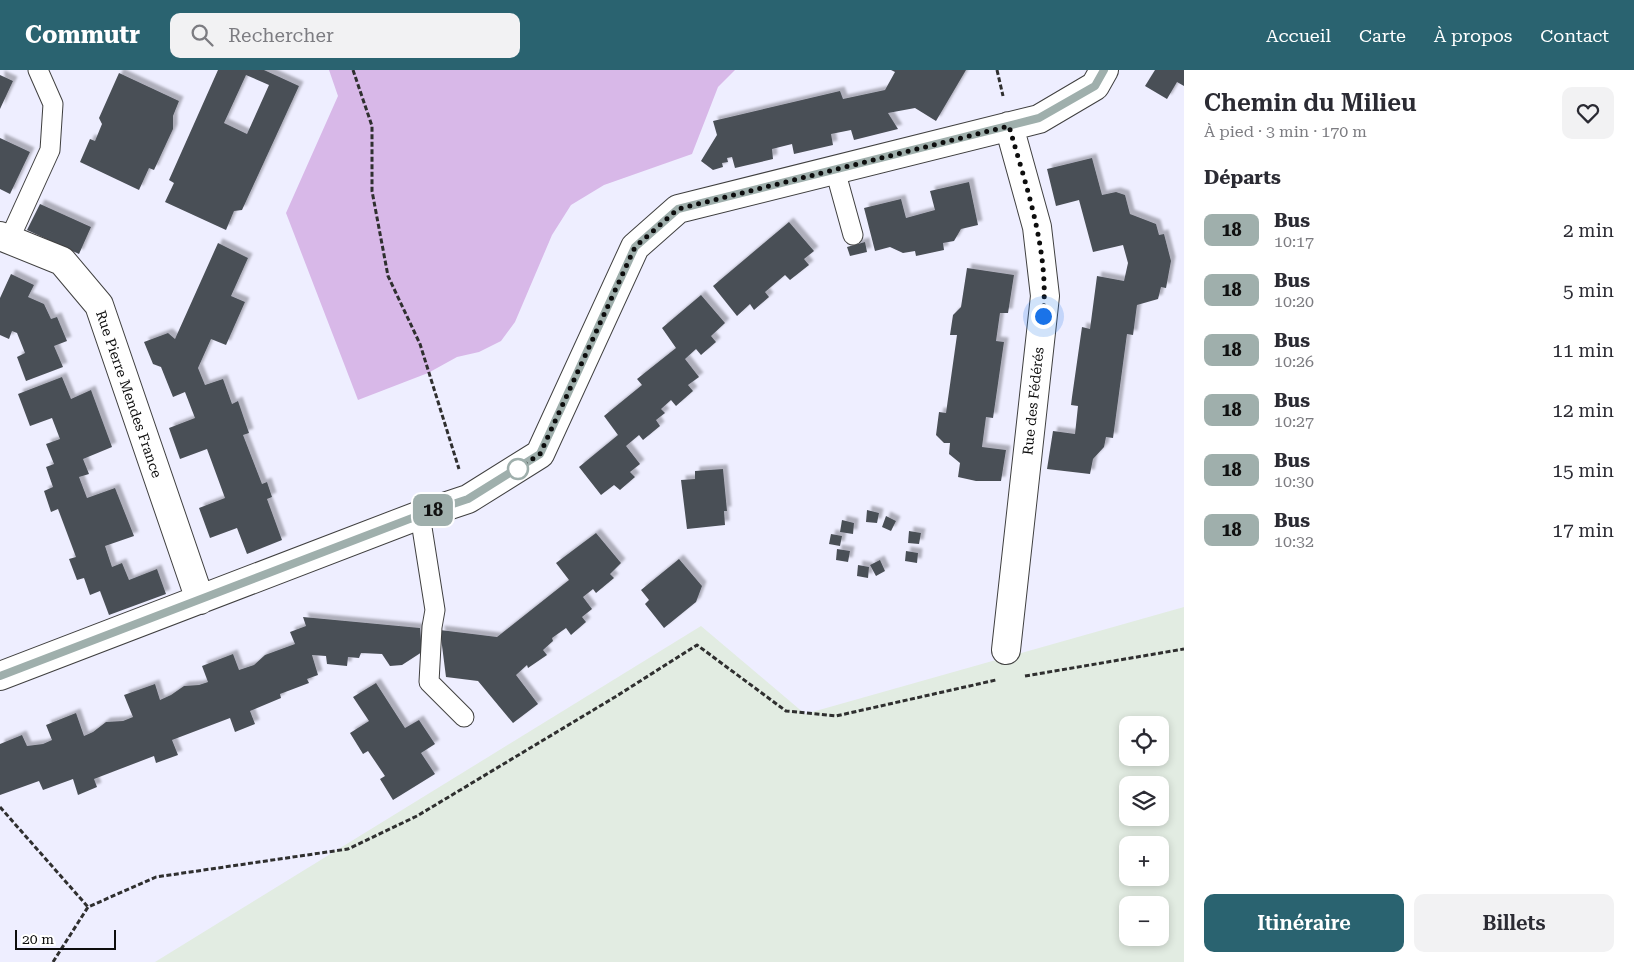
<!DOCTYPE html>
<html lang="fr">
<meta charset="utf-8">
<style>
:root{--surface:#fff;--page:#f2f2f3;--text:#2b2b33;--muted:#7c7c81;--accent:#2a6370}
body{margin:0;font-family:"Roboto Serif",serif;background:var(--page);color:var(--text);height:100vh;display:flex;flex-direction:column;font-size:19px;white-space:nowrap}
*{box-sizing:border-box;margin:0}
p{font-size:16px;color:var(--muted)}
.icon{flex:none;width:28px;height:28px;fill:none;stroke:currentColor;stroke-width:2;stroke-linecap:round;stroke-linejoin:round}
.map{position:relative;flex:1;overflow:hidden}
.side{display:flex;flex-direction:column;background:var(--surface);width:450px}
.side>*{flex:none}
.badge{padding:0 10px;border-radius:8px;font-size:18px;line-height:32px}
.fabs{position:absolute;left:1119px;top:646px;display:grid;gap:10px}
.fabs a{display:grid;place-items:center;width:50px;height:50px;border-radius:10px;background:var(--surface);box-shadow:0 2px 8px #0003;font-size:25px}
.scale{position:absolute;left:15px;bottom:12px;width:101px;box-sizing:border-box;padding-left:5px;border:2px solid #0d0d0d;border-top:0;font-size:14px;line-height:18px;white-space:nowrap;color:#0d0d0d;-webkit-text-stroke:4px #fff;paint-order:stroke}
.you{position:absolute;width:25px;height:25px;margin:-12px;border:4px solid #fff;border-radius:50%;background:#1a73e8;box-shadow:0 0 0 8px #1a73e833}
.map>.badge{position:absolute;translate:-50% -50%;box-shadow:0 0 0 2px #fff}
h2{padding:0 20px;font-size:19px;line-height:45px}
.round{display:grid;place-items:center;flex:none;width:52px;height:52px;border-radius:10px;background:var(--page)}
.summary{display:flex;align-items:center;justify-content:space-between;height:85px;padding:0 20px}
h1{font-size:24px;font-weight:600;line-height:38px}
.cta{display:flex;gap:10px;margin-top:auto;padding:10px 20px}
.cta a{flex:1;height:58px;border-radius:10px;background:var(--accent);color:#fff;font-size:20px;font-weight:600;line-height:58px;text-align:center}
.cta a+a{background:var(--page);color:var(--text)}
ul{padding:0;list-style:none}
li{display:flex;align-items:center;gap:15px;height:60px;padding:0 20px}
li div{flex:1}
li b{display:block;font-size:19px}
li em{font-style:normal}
li .badge{min-width:55px;font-weight:700;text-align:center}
header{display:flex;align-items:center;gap:30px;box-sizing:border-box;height:70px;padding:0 25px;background:var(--accent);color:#fff}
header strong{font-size:24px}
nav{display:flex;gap:28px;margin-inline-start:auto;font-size:18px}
.search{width:350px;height:45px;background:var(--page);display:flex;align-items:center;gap:12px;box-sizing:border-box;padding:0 18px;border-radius:10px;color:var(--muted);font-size:19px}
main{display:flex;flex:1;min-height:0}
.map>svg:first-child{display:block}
.industrial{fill:#e2ece2;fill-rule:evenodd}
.green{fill:#d8b8e8}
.building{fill:#4a4f56;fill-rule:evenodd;filter:url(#shadow)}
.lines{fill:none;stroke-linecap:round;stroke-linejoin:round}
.service-casing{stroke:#404040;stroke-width:21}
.minor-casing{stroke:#404040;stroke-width:30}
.path{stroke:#2f2f2f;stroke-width:3;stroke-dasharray:5 2.5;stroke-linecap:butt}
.service{stroke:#fff;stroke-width:19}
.minor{stroke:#fff;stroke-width:28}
.line-casing{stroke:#fff;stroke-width:11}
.line{stroke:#9fafac;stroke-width:8}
.walk{stroke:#0d0d0d;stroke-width:5;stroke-dasharray:0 9}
.stop-dot{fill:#fff;stroke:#9fafac;stroke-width:2.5}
.labels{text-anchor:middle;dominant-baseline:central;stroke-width:5;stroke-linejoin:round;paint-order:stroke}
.street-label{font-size:14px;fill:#0d0d0d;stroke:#fff}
</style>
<header>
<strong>Commutr</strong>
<div class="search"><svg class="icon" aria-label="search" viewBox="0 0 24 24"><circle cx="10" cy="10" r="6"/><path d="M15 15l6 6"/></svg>Rechercher</div>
<nav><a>Accueil</a><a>Carte</a><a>À propos</a><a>Contact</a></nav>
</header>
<main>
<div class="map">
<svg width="1184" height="892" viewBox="0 0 1184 892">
<defs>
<filter id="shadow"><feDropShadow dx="4.5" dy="-4.5" stdDeviation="1" flood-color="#0004"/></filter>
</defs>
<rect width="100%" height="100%" fill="#eef"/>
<path class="industrial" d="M1184,537V892H155L701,556L805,644ZM1128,655H1160V688H1128ZM1128,715H1160V748H1128ZM1128,775H1160V808H1128ZM1128,835H1160V868H1128Z"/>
<path class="green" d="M329,0H735L718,17L692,84L604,115L571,135L552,165L515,252L501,271L479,282L457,287L428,303L358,330L286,143L338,26Z"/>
<path class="building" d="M218,0H264L299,16L242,140L234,141L226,160L165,132L174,113L169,110ZM246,5L269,15L247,64L224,53Z
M891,0H966L936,51L915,38L888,43L898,59L854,70L851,60L831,64L833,75L794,84L792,74L772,79L773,89L735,98L732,87L727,88L728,92L722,93L723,97L713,100L701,91L717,65L713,51L840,21L843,29L885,20L895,2Z
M1155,0H1184V16L1177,12L1167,29L1145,16Z
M119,3L179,31L173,46V59L154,100L149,98L139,120L80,92L90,69L95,71L102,54L99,48Z
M0,5L13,11L0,39Z
M0,68L30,82L10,124L0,119Z
M1092,88L1102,125L1116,122L1125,125L1130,144L1156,154L1159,165L1164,164L1171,191L1166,218L1161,217L1158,229L1137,235L1133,265L1127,264L1113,368L1106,367L1104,377L1093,389L1090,404L1047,399L1053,361L1075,364L1078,336L1071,335L1072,327L1082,257L1090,259L1097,206L1124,211L1128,193L1123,175L1093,182L1079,130L1056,136L1047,99Z
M969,112L978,155L961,159L954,171L943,173L944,180L916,186L915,181L903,183L890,177L875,181L864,138L901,129L906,148L935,140L930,121Z
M40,134L91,157L79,184L27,160Z
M789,152L814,181L804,189L809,195L790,210L785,205L765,222L769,227L754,240L750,234L737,246L713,216Z
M865,172L867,182L850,186L847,177Z
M218,173L248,188L231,226L245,232L226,275L211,269L198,298L205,315L223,309L232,334L238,331L249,363L243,365L262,414L267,412L272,427L267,429L282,470L247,484L237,458L210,468L199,438L225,428L207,379L180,389L169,358L195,348L185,322L173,327L161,297L153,294L144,272L168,263L175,269Z
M967,198L1014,205L1008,243H1000L996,271L1004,272L993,348L986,347L982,377L1006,380L1001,411H976L958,407L960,393L949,384L950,373H944L936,365L939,342L946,343L957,265H950L953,245L961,237Z
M11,204L34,215L28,227L44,234L51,249L57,247L67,271L54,276L63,297L26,311L17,287L25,283L17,263L12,261L9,269L0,265V228Z
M701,225L725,253L711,266L716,272L701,285L696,279L685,289L699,307L688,315L693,321L676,336L671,330L661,339L665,343L656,350L660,356L643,370L639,365L626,376L640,394L630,402L635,407L620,420L614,415L601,425L579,397L618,365L604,346L642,315L637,309L676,278L662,258Z
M62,307L71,329L91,320L112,377L83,389L89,404L79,407L87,428L115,418L134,466L105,476L112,497L122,493L129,510L157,499L166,524L109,545L100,521L90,525L84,508L77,510L69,489L76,487L58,439L51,442L44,421L53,417L46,397L54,394L46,374L60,369L52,348L30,356L18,324Z
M723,399L727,441H724L725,455L687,459L681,410L695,409V401Z
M867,440L879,443L877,453L866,452Z
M886,446L896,451L891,461L882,457Z
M842,450L854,453L853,464L840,462Z
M909,461L921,463L919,474L908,473Z
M596,463L621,493L610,504L614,508L596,523L593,519L583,527L592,539L582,547L586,552L571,565L566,558L552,568L553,571L543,580L547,585L528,598L527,595L516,605L538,634L513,653L478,611L446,607L440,560L497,567L569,510L556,493Z
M831,464L842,466L840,476L829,474Z
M837,479L850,481L848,492L836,490Z
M906,481L918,483L917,493L905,491Z
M679,489L702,516L696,532L664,558L645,534L649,530L641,520Z
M880,490L885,501L876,506L870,495Z
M858,495L869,497L868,508L857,506Z
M303,547L420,558L422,582L402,595L390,596L382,584L361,583L359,588L348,587L347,596L327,594L326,586L312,585L318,605L307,609L309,613L280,624L281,628L250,641L255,654L235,662L230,648L172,670L178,685L156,693L154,686L94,709L97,717L78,725L73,709L43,720L39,711L0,725V674L22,665L27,676L43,674L52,670L46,655L76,643L84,666L93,662L106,652L123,651L133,647L124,625L155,614L160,630L171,625L184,616L199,615L208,612L202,596L233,584L239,600L254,595L265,585L295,574L290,562L306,556Z
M376,613L405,658L419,650L435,674L421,683L435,704L393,730L380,709L385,706L368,681L363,684L350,663L369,651L353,627Z"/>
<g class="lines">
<defs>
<path id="service" d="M835,100L853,165
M9,170L50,80L53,34L38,0
M420,445L435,540L432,557L429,612L464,647"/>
<path id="minor" d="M0,166L62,191L99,235L200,530
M1006,580L1045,226L1037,157L1009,56
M0,606L420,445L468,429L540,384L635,177L678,139L1039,49L1095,16L1104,0"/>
</defs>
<use href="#service" class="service-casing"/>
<use href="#minor" class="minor-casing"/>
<path class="path" d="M353,0L372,56V121L388,206L420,274L459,399
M997,0L1003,26
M1025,606L1184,579
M0,737L88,837
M53,892L88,837L156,807L348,779L417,746L615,627L697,575L786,641L836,646L996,610"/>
<use href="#service" class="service"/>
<use href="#minor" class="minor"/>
</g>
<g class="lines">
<defs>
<path id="line" d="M0,606L420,445L468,429L540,384L635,177L678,139L1039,48L1095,16L1104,0"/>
</defs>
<use href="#line" class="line-casing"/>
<use href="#line" class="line"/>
<path class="walk" d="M518,399L540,384L635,177L678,139L1009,56C1026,116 1050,183 1043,246"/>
</g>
<circle class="stop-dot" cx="518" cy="399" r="10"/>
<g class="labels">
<g class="street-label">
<text transform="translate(129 324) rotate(71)">Rue Pierre Mendes France</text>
<text transform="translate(1033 331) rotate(-84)">Rue des Fédérés</text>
</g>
</g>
</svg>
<div class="fabs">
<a><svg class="icon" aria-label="locate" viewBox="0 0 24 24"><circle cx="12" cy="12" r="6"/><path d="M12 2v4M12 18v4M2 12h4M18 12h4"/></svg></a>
<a><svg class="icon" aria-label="layers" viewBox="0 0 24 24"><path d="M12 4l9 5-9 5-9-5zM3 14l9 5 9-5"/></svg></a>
<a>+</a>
<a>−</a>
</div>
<div class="scale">20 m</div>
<div class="you" style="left:1043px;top:246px"></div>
<b class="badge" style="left:433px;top:440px;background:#9fafac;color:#111">18</b>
</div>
<section class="side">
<div class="summary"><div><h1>Chemin du Milieu</h1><p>À pied · 3 min · 170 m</p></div><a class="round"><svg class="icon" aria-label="heart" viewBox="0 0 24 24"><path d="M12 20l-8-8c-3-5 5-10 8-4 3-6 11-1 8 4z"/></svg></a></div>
<h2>Départs</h2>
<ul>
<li><span class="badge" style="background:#9fafac;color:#111">18</span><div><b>Bus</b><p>10:17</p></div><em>2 min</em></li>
<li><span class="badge" style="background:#9fafac;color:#111">18</span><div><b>Bus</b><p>10:20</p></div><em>5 min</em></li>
<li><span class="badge" style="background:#9fafac;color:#111">18</span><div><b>Bus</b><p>10:26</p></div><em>11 min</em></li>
<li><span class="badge" style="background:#9fafac;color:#111">18</span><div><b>Bus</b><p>10:27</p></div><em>12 min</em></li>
<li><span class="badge" style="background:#9fafac;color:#111">18</span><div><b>Bus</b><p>10:30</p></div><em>15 min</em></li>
<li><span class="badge" style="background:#9fafac;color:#111">18</span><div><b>Bus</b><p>10:32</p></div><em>17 min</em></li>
</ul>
<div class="cta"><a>Itinéraire</a><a>Billets</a></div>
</section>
</main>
